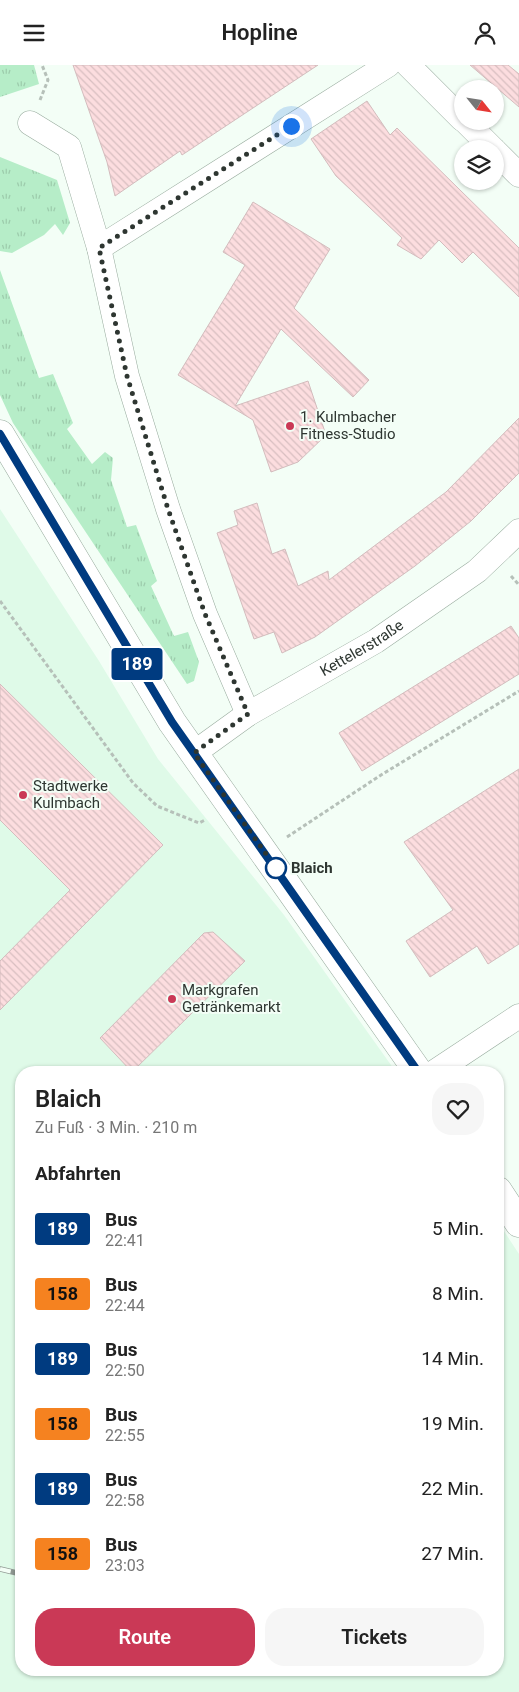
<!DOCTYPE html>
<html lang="de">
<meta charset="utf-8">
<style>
:root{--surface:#fff;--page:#f6f6f6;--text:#222;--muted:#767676;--accent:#ca3956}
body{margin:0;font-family:Roboto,sans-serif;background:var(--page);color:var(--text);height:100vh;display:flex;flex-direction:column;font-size:19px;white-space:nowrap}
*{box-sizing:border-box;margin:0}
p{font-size:16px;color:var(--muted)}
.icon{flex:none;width:28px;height:28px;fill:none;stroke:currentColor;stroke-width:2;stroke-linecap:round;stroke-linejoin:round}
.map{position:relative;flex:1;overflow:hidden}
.side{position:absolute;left:15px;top:1001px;width:489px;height:610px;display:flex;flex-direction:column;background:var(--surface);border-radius:20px;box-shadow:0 1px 4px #0004}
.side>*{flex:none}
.badge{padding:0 10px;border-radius:4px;font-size:18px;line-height:32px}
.needle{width:32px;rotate:120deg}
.tools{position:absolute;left:454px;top:15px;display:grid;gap:10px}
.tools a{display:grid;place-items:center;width:50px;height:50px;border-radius:50%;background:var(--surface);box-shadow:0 1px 4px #0004;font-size:25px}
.you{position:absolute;width:25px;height:25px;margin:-12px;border:4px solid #fff;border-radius:50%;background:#1a73e8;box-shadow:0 0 0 8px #1a73e833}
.map>.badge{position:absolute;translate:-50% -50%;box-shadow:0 0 0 2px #fff}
h2{padding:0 20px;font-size:19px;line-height:45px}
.round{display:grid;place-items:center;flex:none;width:52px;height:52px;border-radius:20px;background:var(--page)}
.overview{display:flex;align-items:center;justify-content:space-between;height:85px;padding:0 20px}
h1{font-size:24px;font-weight:600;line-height:38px}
.button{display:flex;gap:10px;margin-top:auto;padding:10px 20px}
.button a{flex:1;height:58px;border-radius:20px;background:var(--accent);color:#fff;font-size:20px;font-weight:600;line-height:58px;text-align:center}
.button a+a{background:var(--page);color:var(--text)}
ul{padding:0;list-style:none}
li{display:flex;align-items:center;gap:15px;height:65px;padding:0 20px}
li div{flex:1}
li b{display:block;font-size:19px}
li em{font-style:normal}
li .badge{min-width:55px;font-weight:700;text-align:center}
header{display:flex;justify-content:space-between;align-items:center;height:65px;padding:0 20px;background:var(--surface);font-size:22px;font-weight:600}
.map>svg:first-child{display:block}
.built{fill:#dffae8}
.grass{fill:url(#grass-tufts)}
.building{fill:url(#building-back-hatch);stroke:#d3bcbd}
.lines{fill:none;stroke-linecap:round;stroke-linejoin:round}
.minor-casing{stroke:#98ab9e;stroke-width:25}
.tertiary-casing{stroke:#98ab9e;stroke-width:29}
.path{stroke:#b6c0b9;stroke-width:3;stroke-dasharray:4 2.5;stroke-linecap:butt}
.minor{stroke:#fff;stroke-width:24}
.tertiary{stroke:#fff;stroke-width:28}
.rail-casing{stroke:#909993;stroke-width:5.5}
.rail{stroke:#f3fef6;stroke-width:4;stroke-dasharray:11;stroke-linecap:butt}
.line-casing{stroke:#fff;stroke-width:11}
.line{stroke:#003b80;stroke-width:8}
.walk{stroke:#2e3631;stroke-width:5;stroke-dasharray:0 9}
.poi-dot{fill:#ca3956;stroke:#f3fef6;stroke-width:2}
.stop-dot{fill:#fff;stroke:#003b80;stroke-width:2.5}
.labels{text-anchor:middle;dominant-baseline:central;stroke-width:4;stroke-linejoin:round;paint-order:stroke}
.poi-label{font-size:15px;fill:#2e3631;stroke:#f3fef6;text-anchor:start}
.street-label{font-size:15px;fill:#2e3631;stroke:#f3fef6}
.stop-label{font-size:15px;font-weight:bold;fill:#2e3631;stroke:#f3fef6;text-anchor:start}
</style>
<header><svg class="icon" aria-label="menu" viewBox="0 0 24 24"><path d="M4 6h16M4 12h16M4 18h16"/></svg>Hopline<svg class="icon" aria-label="person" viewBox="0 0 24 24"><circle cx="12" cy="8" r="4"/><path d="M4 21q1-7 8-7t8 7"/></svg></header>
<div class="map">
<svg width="519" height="1627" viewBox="0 0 519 1627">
<defs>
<pattern id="grass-tufts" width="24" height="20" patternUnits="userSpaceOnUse" patternTransform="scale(1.25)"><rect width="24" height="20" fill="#b6edc8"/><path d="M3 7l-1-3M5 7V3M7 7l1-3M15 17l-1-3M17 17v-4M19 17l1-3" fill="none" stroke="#9dccac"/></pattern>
<pattern id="building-back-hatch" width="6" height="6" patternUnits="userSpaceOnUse" patternTransform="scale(1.25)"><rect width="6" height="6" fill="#fcdddf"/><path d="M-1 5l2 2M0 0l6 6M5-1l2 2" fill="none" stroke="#d8bec0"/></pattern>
</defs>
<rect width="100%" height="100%" fill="#f3fef6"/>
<path class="built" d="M0,444L99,596L158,694L284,850L396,1007L21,1008V1605H498V1157L519,1189V1627H0Z"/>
<path class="grass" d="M0,0H34L39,19L0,32Z
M0,92L57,115L70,158L63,170L55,159L44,170L12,188L0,186Z
M0,205L39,313L53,309L73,358L67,364L92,399L105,387L113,393L111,415L127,462L136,460L157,516L151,521L174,571L188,567L199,597L194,616L187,619L13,358L0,330Z"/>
<path class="building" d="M73,0H318L182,90L180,86L115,131L107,97Z
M470,0H508L519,9V42Z
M367,36L390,70L397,63L519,183V232L473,187L462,198L439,175L421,194L397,180L402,173L336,111L311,74Z
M253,137L330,184L294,243L369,315L353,332L281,264L235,341L308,316L326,370L298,397L271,407L253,355L178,310L245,200L223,187Z
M519,353V408L471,456L415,501L315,572L282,588L274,567L254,574L217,468L238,460L234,446L257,438L272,489L285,484L298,521L328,506L329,515L446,427Z
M511,561L519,573V609L362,706L339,668Z
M0,619L163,780L0,945V896L70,825L0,755Z
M519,704V879L488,899L477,881L430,912L406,876L453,845L404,777Z
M213,867L245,896L132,1007L100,973L204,868Z"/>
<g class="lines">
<defs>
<g id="minor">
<path d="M408,0L462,54"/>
<path d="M465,56L493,84"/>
<path d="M30,58L69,82L99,183L127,311L168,444L205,549L248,649"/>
<path d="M495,86L519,110"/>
<path d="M99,183L388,0"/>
<path id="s1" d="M194,688L248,649L376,576L477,506L519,466"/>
<path d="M433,1008L519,951"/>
</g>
<path id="tertiary" d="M0,369L172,657L419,1008
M498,1126L519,1158"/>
</defs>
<use href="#minor" class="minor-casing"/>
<use href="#tertiary" class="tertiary-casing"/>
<path class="path" d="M40,35L48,15L42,0
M511,511L519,520
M0,536L133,718L157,741L199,758L205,755
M287,772L381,710L519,626"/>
<use href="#minor" class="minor"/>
<use href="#tertiary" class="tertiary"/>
<defs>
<path id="rail" d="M0,1504L21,1509"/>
</defs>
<use href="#rail" class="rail-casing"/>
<use href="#rail" class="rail"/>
</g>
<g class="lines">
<defs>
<path id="line" d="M0,369L172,657L419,1008"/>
</defs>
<use href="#line" class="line-casing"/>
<use href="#line" class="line"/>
<path class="walk" d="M276,803L194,688L248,649L205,549L168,444L127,311L99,183L291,61"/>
</g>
<g class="poi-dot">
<circle cx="290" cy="361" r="5"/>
<circle cx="23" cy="730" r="5"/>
<circle cx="172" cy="934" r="5"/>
</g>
<circle class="stop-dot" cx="276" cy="803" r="10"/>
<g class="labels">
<g class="poi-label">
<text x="300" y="352">1. Kulmbacher<tspan x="300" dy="17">Fitness-Studio</tspan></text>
<text x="33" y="721">Stadtwerke<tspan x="33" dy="17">Kulmbach</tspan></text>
<text x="182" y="925">Markgrafen<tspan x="182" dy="17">Getränkemarkt</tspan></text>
</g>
<g class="street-label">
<text stroke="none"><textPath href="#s1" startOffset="198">Kettelerstraße</textPath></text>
</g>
<g class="stop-label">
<text x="291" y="803">Blaich</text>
</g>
</g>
</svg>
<div class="tools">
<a><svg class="needle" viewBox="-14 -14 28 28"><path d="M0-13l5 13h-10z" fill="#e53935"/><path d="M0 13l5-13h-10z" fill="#767676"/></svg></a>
<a><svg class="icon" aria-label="layers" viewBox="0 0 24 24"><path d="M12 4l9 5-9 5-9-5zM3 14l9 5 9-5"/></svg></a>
</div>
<div class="you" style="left:291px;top:61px"></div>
<b class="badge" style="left:137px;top:599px;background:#003b80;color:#fff">189</b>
<section class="side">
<div class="overview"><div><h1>Blaich</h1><p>Zu Fuß · 3 Min. · 210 m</p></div><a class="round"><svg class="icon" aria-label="heart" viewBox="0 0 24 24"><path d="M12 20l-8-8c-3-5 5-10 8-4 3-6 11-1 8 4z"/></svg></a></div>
<h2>Abfahrten</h2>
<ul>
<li><span class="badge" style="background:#003b80;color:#fff">189</span><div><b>Bus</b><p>22:41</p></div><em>5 Min.</em></li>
<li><span class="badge" style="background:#f58220;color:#111">158</span><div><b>Bus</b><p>22:44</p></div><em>8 Min.</em></li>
<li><span class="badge" style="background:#003b80;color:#fff">189</span><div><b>Bus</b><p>22:50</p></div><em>14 Min.</em></li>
<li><span class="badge" style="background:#f58220;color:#111">158</span><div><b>Bus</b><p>22:55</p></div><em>19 Min.</em></li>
<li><span class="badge" style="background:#003b80;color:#fff">189</span><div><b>Bus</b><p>22:58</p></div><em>22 Min.</em></li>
<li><span class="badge" style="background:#f58220;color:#111">158</span><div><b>Bus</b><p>23:03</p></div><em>27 Min.</em></li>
</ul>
<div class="button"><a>Route</a><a>Tickets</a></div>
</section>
</div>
